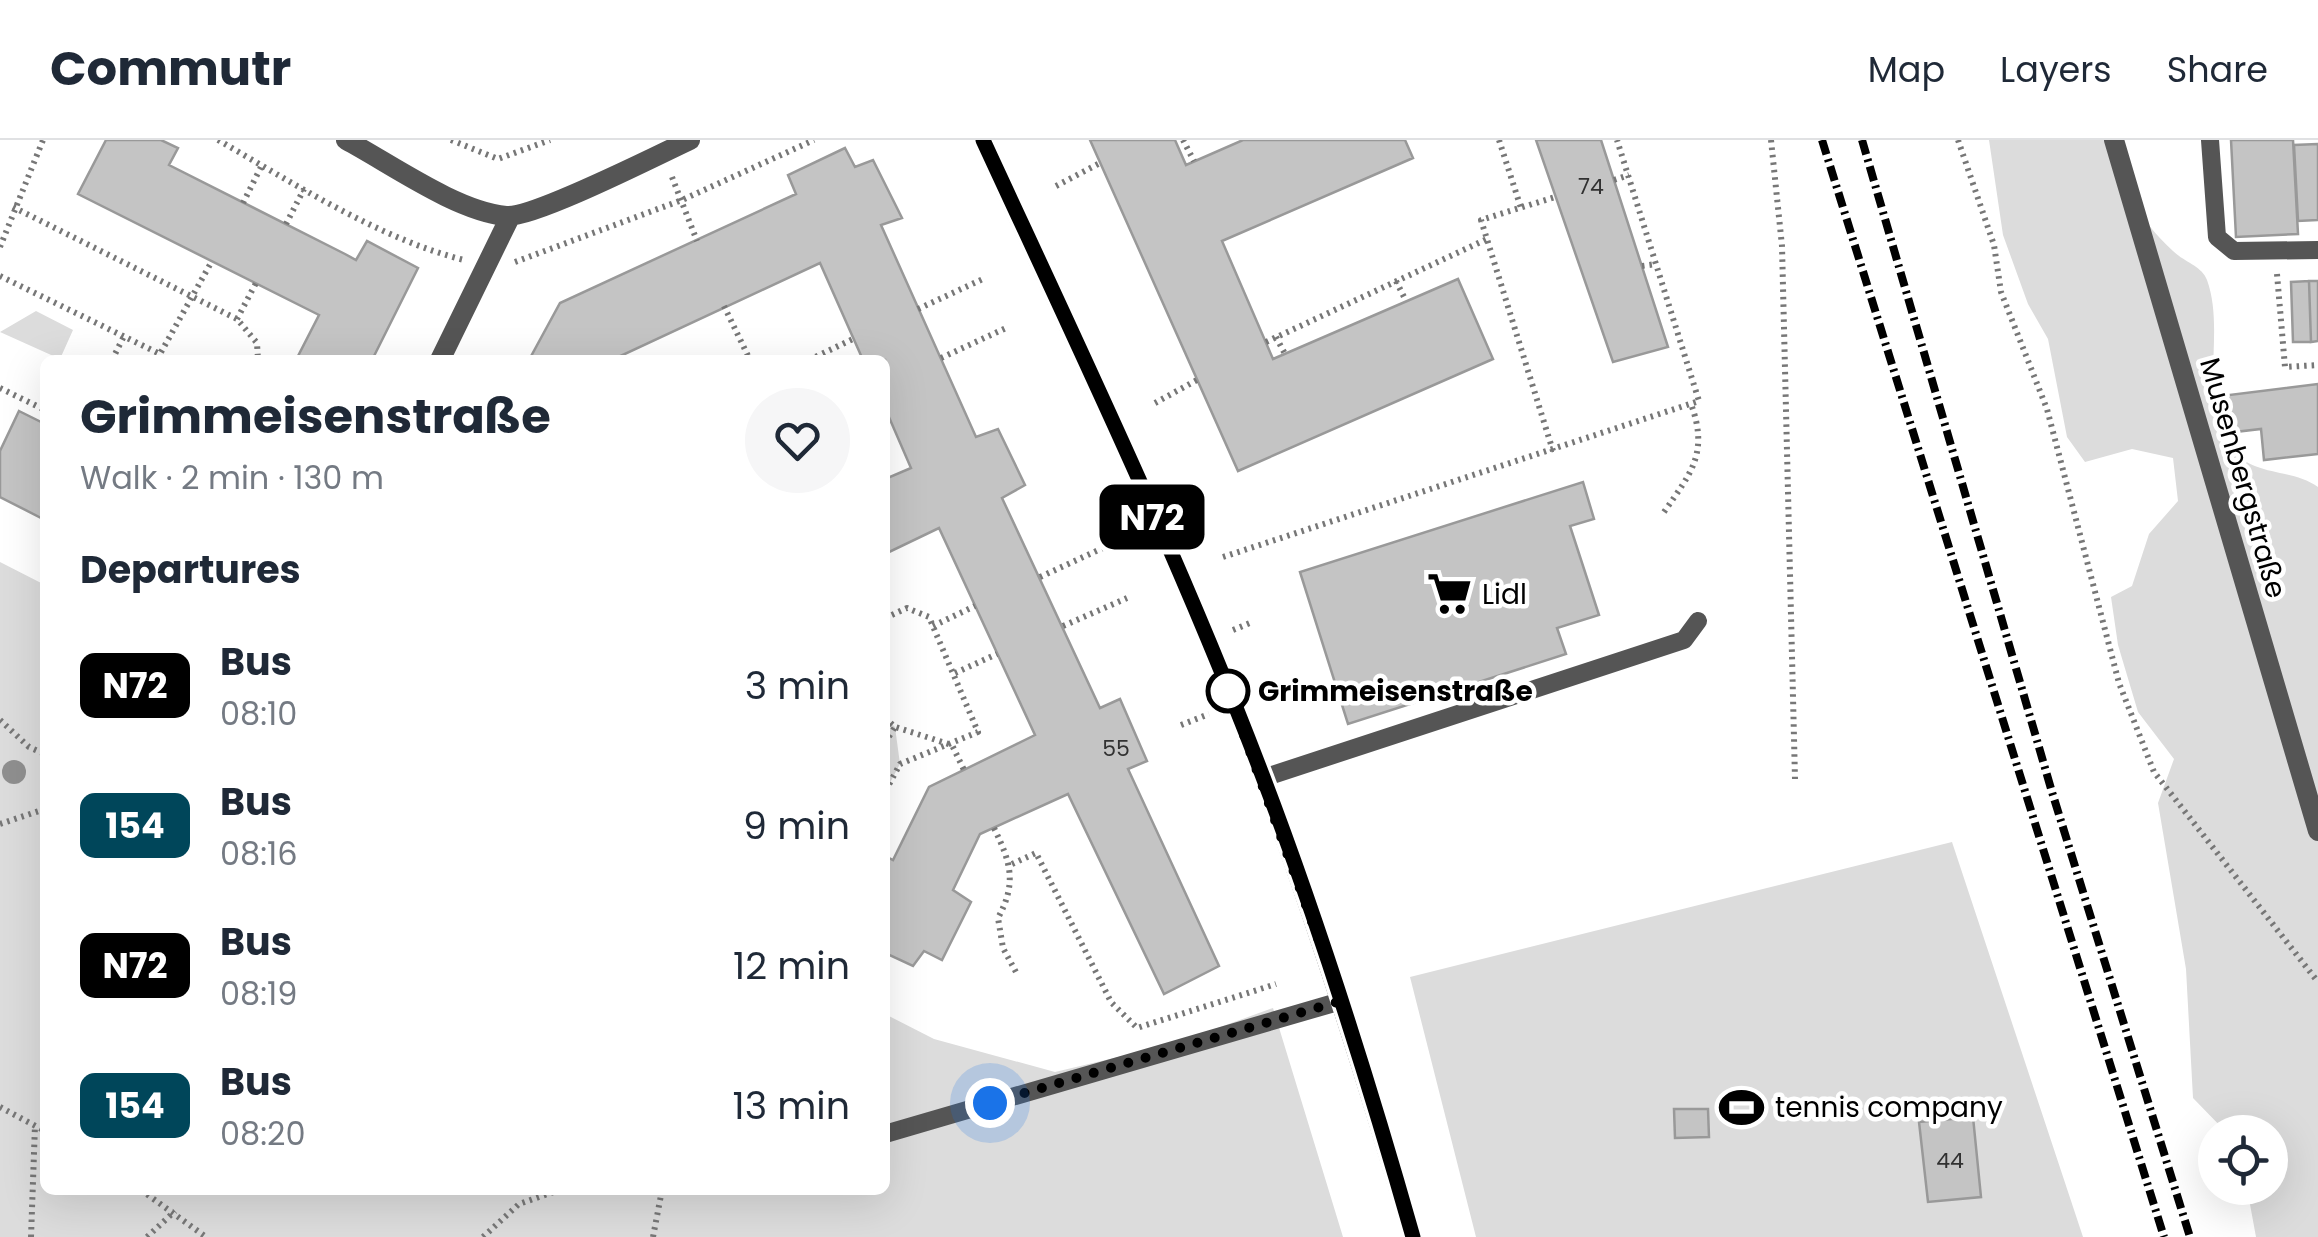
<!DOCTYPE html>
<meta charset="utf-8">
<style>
:root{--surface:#fff;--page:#f6f6f7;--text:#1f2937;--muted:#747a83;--line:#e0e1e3}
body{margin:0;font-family:Poppins,sans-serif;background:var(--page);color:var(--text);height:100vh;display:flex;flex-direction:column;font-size:38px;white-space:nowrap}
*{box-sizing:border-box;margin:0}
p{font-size:32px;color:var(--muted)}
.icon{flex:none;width:55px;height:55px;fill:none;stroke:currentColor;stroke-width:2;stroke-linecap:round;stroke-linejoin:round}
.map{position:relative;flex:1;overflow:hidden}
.drawer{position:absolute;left:40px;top:215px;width:850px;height:840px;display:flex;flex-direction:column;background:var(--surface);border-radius:15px;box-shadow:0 10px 40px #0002}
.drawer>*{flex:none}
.badge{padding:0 20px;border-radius:15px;font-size:35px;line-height:65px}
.buttons{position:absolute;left:2198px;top:975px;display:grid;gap:20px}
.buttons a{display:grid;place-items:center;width:90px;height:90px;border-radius:50%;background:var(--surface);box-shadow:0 10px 40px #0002;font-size:50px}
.you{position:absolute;width:50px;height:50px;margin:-25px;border:8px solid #fff;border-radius:50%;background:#1a73e8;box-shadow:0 0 0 15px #1a73e833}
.map>.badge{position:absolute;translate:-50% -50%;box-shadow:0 0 0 5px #fff}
h2{padding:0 40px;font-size:38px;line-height:90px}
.round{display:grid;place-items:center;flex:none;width:105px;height:105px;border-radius:52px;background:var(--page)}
.overview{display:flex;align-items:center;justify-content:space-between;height:170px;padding:0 40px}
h1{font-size:48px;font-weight:700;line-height:75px}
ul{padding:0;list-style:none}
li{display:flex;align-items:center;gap:30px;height:140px;padding:0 40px}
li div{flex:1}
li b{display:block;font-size:38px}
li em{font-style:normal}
li .badge{min-width:110px;font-weight:700;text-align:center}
header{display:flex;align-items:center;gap:60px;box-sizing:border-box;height:140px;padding:0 50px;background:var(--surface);border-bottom:2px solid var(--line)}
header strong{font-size:48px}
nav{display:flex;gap:55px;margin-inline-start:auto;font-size:35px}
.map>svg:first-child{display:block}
.green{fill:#dcdcdc}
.building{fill:#c4c4c4;stroke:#999;stroke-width:2.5}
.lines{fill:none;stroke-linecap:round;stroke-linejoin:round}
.path{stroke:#777;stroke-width:6;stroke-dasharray:2.5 5;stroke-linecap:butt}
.lane{stroke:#555;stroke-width:18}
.street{stroke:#555;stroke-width:20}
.secondary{stroke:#222;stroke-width:20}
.rail{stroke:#000;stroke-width:8;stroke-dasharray:15 5 2.5 5;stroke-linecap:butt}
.tree{fill:#8f8f8f}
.line-casing{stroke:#fff;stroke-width:22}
.line{stroke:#000;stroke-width:15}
.walk{stroke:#000;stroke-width:10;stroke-dasharray:0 18}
.stop-dot{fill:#fff;stroke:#000;stroke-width:5}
.labels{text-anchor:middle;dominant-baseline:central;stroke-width:9;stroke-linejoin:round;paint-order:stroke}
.number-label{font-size:22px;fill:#313131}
.street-label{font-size:28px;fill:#000;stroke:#fff}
.poi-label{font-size:28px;fill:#000;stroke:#fff;text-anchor:start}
.stop-label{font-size:28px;font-weight:bold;fill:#000;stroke:#fff;text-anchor:start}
</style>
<header>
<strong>Commutr</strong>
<nav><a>Map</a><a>Layers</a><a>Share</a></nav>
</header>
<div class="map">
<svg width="2318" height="1097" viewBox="0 0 2318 1097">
<rect width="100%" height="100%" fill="#fff"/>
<path class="green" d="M1989,0H2108C2120,43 2139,80 2173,111C2184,122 2202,126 2207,140C2226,193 2197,258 2230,306C2251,338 2290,327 2318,347V1097H2256L2247,1048H2270V992H2226L2193,958L2186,829L2158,663L2174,619L2138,572L2118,505L2111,457L2132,446L2149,394L2178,361L2173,318L2132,309L2085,322L2067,297L2048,199L2028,164L2003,95Z
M36,171L73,190L60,219L0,192Z
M0,422L45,445V1050H885V874L934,899L1055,932L1173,904L1273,868L1343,1097H0Z
M885,578L895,587L900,624L885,652Z
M1952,702L2083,1097H1476L1410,837Z"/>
<path class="building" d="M106,0H161L178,8L169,25L345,114L356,120L367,101L418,128L372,220H296L319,175L78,54Z
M1090,0H1175L1186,25L1243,0H1405L1413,18L1222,101L1273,219L1458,139L1493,219L1238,331Z
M1536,0H1601L1668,207L1613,222Z
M2231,0H2293L2298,94L2236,97Z
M2318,4V80L2298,81L2294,5Z
M845,8L855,27L873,20L902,78L881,85L976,297L998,289L1025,345L1002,358L1100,568L1120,559L1147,621L1128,629L1219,826L1164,854L1068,654L980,694L953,750L971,762L942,820L924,811L913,826L885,813V716L893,720L929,647L1035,595L939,388L885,414V339L911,328L885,268V220H863L820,123L612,220H529L560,163L796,54L788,35Z
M2309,141H2318V201L2311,202Z
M2309,141L2311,202H2293L2291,142Z
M2318,244V314L2264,320L2261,289L2226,293L2221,256Z
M19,271L45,284V380L0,357V311Z
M1583,342L1594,379L1570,386L1599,475L1557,488L1566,514L1348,584L1300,432Z
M1674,969H1708L1709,997L1675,998Z
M1973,977L1981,1057L1928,1062L1919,982Z"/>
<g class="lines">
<path class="path" d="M218,0C293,43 380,99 464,120
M451,0L498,19L550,0
M1183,0L1194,21
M1499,0L1521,68
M1771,0L1782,106L1795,639
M1958,0L1994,105L2001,152L2047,269L2119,543L2154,632L2318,842
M672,37L697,101
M1614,40L1629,35
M1056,46L1100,23
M243,63L262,25
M13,67L237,179L257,203L258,220
M286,84L304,49
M0,107L43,0
M515,122L682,60L814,0
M1642,126L1656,124
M2277,134L2285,227L2318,225
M0,136L160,214L212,121
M1396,141L1406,161
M724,166L750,220
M918,169L985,138
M237,179L256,143
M1276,197L1285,214
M1266,202L1487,99
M941,218L1006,188
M112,220L124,196
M809,220L853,199
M0,248L45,270
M1155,263L1197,240
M1553,311L1481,80L1555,57
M1664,372C1691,333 1709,313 1691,264
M1223,417L1699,261L1617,0
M1040,437L1105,407
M885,478L907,468L929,477L978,592L900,624L885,652
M933,486L975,466
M1063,486L1127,458
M1233,490L1250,483
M955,533L997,514
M885,578L895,587L952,605L964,630
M0,580L29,607L45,614
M1181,585L1209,574
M885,603L895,587
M0,684L45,669
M994,688C1011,723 1017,743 998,778L1003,808L1017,834
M1012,724L1036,713L1111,862L1137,888L1276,844
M0,967L45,991
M141,1050L206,1097
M31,1097L35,985
M147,1097L175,1071
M483,1097L519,1064L559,1050
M653,1097L662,1050"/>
<path class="lane" d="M2210,0L2217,97L2234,111L2318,110
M1263,638L1684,500L1698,481
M885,994L1341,861"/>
<path class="street" d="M346,0C391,24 456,71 506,76C532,79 658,15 690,0
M2114,0L2318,691
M440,220L510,77"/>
<path class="secondary" d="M983,0C1079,210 1181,420 1263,637C1319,788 1368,942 1413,1097"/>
<path class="rail" d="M1822,0L2164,1097
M1862,0L2052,652L2190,1097"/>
</g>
<circle class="tree" cx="14" cy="632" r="12"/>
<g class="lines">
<defs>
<path id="line" d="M983,0C1080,210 1181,421 1263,637C1320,787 1369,942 1413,1097"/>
</defs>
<use href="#line" class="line-casing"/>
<use href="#line" class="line"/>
<path class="walk" d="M990,963L1341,861L1228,551"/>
</g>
<defs>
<symbol id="supermarket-bare" viewBox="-9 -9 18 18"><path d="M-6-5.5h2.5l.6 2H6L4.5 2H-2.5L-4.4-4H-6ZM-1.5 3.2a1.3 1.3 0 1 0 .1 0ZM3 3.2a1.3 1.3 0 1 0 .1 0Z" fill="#000" stroke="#fff" stroke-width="2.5" paint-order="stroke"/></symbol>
<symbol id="stadium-bare" viewBox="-9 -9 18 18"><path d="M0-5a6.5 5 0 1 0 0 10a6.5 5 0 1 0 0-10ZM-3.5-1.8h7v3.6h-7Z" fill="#000" stroke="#fff" stroke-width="2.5" paint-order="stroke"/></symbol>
</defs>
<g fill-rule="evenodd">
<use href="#supermarket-bare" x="1418" y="422" width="63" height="63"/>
<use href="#stadium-bare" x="1710" y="936" width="63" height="63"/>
</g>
<circle class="stop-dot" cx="1228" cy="551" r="20"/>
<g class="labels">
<g class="number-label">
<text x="1591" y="46">74</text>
<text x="1116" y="608">55</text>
<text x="1950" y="1020">44</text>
</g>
<g class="street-label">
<text transform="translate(2243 338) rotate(74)">Musenbergstraße</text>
</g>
<g class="poi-label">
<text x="1482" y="454">Lidl</text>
<text x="1775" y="967">tennis company</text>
</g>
<g class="stop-label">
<text x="1258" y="551">Grimmeisenstraße</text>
</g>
</g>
</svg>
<div class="buttons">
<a><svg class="icon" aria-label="locate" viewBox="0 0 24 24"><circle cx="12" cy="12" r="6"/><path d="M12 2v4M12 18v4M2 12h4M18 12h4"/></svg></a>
</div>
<div class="you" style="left:990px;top:963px"></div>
<b class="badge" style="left:1152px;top:377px;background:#000;color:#fff">N72</b>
<section class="drawer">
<div class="overview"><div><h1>Grimmeisenstraße</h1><p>Walk · 2 min · 130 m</p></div><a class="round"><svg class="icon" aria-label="heart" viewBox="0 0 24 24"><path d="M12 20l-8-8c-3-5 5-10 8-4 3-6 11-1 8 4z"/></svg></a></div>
<h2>Departures</h2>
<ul>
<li><span class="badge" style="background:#000;color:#fff">N72</span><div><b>Bus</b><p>08:10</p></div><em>3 min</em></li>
<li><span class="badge" style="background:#00465a;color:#fff">154</span><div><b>Bus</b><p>08:16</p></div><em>9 min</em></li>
<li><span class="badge" style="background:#000;color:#fff">N72</span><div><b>Bus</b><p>08:19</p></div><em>12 min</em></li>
<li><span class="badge" style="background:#00465a;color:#fff">154</span><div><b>Bus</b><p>08:20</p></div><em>13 min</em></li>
</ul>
</section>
</div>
